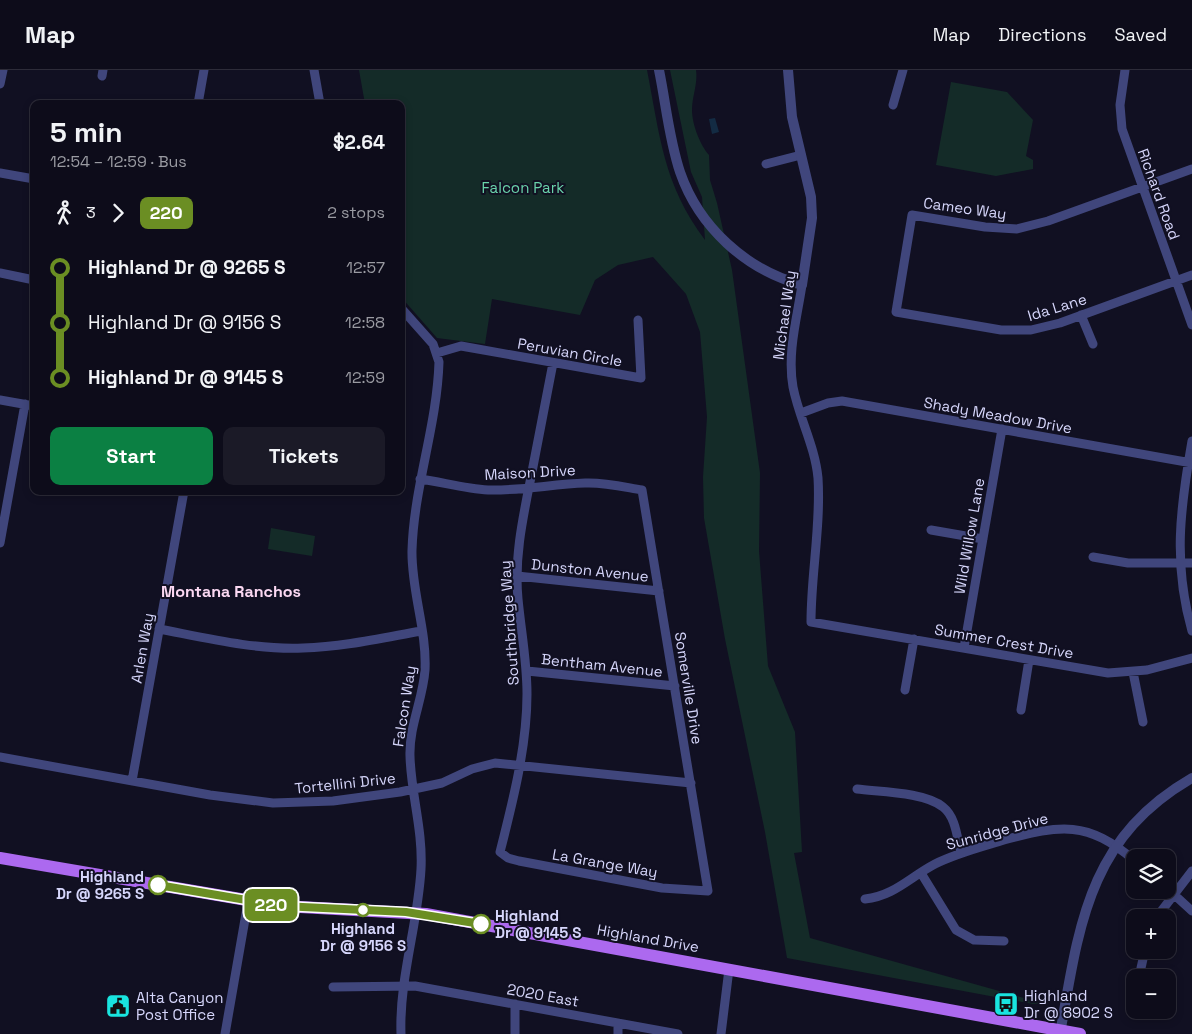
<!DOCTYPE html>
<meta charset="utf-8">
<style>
:root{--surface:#0d0c1a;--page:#1b1a27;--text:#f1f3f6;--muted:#9a9ba2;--line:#2d2c39;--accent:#0b8043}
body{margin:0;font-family:"Space Grotesk",sans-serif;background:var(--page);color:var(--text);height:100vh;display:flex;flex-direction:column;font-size:19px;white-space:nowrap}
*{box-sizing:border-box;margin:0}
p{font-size:16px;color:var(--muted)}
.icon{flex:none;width:28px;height:28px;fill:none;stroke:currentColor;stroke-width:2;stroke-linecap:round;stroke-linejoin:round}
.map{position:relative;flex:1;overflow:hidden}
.sheet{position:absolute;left:30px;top:30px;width:375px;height:395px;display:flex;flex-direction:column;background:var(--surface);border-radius:10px;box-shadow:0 2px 8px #0003,0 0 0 1px var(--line)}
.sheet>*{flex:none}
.badge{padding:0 10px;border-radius:8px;font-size:18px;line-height:32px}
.controls{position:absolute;left:1126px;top:779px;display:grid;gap:10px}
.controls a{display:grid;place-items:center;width:50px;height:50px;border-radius:10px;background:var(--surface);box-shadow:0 2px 8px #0003,0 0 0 1px var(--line);font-size:25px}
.map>.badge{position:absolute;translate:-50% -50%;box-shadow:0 0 0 2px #fff}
.legs{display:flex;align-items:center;gap:8px;height:55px;padding:0 20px;font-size:16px}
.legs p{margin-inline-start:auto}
.headline{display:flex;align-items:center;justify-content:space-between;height:85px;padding:0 20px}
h1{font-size:28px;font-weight:700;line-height:38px}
.action{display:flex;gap:10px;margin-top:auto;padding:10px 20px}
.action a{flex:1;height:58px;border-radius:10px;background:var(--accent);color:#fff;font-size:20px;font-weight:700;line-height:58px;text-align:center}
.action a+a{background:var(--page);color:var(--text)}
ul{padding:0 20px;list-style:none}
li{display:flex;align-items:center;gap:18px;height:55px;font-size:19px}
li i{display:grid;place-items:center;width:8px;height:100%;margin:0 6px;background:currentColor}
li i::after{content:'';width:12px;height:12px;margin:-6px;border:4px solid;border-radius:50%;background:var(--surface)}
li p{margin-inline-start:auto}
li:first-child i{background:linear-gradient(#0000 50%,currentColor 0)}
li:last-child i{background:linear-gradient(currentColor 50%,#0000 0)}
header{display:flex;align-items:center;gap:30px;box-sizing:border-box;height:70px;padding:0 25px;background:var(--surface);border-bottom:1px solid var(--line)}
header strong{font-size:24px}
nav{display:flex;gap:28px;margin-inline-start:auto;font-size:18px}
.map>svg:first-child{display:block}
.green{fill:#142b28}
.water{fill:#132b43}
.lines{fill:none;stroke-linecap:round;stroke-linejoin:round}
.minor{stroke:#40467c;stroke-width:9}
.tertiary{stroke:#40467c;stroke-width:10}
.primary{stroke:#ac69ef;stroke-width:12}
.line-1-casing{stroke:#fff;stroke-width:11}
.line-1{stroke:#6b8e23;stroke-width:8}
.stop-1-dot{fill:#fff;stroke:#6b8e23;stroke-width:2.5}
.labels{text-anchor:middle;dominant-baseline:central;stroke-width:4;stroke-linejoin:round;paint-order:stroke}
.park-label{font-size:15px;fill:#6ad3ab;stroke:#111022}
.street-label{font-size:15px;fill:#d6d6fb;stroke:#111022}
.stop-label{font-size:15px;font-weight:bold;fill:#d6d6fb;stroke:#111022;text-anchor:end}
.poi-label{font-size:15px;fill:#d6d6fb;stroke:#111022;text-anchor:start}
.neighbourhood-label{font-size:16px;font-weight:bold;fill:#fbd8f2;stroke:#111022}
</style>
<header>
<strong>Map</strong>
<nav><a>Map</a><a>Directions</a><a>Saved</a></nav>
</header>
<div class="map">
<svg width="1192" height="964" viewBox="0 0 1192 964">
<rect width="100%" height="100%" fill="#111022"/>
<path class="green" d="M359,0H647C660,66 663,114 705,170L702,127L691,102L670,0H696C698,14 692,26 692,40C692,54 700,75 709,85L710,110L717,133L732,200L760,403L759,481L768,596L795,662L802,782L794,783L810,868L1042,933L1033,934L787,888L765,762L725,569L704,448L703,407L707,347L700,262L686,224L653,187L618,195L595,210L580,245L492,229L485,274L437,268L401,227V34H365Z
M951,12L1007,22L1033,50L1026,86L1033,90V99L996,106L936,95Z
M271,458L315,466L312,486L268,479Z"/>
<path class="water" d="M715,48L719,62L712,64L709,49Z"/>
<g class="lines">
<path class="minor" d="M314,0L320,34
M1125,0L1120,35L1122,59L1192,255
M102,6L103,0
M0,14L3,0
M198,34L204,0
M893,35L903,0
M766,94L801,85
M1192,99L1048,151L1017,159L985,157L912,145L896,242L1001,260H1031L1060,253L1192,205
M0,103L34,109
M0,203L34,210
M802,215C797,248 787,283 793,317C799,348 815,376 818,408C821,456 811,504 811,552L1108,603L1147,600L1192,588
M1081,245L1093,274
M437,283L461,276L641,308L638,250
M0,330L34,336
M801,343L828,333L842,331L1192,393
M1192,371C1180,439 1173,494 1192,561
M420,409C442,412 465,419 488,420C521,421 553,414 585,413C604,412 624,417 642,420L708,821L662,818L519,791L508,788L500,782C513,731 527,676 527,624C527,591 521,561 518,529C514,488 523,447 531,407L553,293
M931,460L983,469
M0,473L25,334
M1093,487L1128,493H1192
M517,506L659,521
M159,559C206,568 255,580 303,578C343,577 382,568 421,561
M964,578L1002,359
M527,601L675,616
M1133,602L1143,652
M905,620L914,569
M1021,640L1029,590
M0,687L210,725L273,733L333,731L400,722L442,713L472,699L495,693L691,713
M132,711L184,421
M857,719C880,722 925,722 943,737C956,747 957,768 961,783
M921,803L956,860L974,870L1004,871
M1168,819L1192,841
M865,829C894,826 910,807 935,794C957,783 981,777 1004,770C1061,755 1087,750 1135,791
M1156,848L1192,801
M1141,898L1145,880
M333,917L415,916L678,964
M225,964L248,832
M401,964C399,908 418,855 421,799C423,760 411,724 410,686C409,656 423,629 425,600C427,560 411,520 412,480C414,416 437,356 439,292L433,274L401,238
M515,964V934
M618,964V953
M721,964L729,899"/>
<path class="tertiary" d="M659,0C666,34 669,69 680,102C699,157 746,200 802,215L812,148L811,127L792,47L788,0
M1060,964C1079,856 1088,768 1192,708"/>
<path class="primary" d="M0,788L282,836L426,844L1080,964"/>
</g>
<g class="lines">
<defs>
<path id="line-1" d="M158,815L282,836L406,842L481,854"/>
</defs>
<use href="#line-1" class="line-1-casing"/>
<use href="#line-1" class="line-1"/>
</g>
<defs>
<symbol id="bus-square" viewBox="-11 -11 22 22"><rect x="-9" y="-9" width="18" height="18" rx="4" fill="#19e4df" stroke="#111022"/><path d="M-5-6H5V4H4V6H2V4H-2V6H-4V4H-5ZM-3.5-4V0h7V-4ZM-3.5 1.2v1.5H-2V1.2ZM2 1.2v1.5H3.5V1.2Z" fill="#111"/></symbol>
<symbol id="civic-square" viewBox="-11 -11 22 22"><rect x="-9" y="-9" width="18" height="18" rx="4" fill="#19e4df" stroke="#111022"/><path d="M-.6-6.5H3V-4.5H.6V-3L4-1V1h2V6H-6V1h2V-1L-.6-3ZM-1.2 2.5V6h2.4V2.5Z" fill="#111"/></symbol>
</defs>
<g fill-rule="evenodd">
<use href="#bus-square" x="992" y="920" width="28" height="28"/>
<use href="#civic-square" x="104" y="922" width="28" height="28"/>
</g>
<g class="stop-1-dot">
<circle cx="158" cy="815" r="9"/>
<circle cx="363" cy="840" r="6"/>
<circle cx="481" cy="854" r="9"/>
</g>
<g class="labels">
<g class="park-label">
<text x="523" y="117">Falcon Park</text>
</g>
<g class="street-label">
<text transform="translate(1159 124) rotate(70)">Richard Road</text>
<text transform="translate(965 138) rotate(8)">Cameo Way</text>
<text transform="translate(1057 237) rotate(-17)">Ida Lane</text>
<text transform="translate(784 245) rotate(-82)">Michael Way</text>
<text transform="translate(570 282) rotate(10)">Peruvian Circle</text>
<text transform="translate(998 345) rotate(10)">Shady Meadow Drive</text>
<text transform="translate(530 402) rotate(-3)">Maison Drive</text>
<text transform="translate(969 466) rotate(-80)">Wild Willow Lane</text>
<text transform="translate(590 500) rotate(6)">Dunston Avenue</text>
<text transform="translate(509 553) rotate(-94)">Southbridge Way</text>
<text transform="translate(1004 571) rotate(10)">Summer Crest Drive</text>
<text transform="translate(142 578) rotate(-80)">Arlen Way</text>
<text transform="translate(602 595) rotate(6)">Bentham Avenue</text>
<text transform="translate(689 618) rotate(81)">Somerville Drive</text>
<text transform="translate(404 636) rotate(-81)">Falcon Way</text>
<text transform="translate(345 713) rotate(-6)">Tortellini Drive</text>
<text transform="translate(997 761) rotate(-15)">Sunridge Drive</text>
<text transform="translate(605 793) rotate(10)">La Grange Way</text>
<text transform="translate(648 868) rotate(10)">Highland Drive</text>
<text transform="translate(543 925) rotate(10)">2020 East</text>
</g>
<g class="stop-label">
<text x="144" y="806">Highland<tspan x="144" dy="17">Dr @ 9265 S</tspan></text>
<text x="495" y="845" text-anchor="start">Highland<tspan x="495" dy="17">Dr @ 9145 S</tspan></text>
<text x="363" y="858" text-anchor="middle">Highland<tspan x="363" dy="17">Dr @ 9156 S</tspan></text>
</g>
<g class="poi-label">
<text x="1024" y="925">Highland<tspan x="1024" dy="17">Dr @ 8902 S</tspan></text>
<text x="136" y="927">Alta Canyon<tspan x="136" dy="17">Post Office</tspan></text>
</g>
<g class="neighbourhood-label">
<text x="231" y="521">Montana Ranchos</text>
</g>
</g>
</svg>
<div class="controls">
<a><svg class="icon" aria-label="layers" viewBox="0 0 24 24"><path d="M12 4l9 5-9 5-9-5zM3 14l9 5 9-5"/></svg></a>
<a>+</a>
<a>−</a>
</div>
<b class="badge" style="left:271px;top:835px;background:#6b8e23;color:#fff">220</b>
<section class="sheet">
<div class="headline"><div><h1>5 min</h1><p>12:54 – 12:59 · Bus</p></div><b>$2.64</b></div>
<div class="legs"><svg class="icon" aria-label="walk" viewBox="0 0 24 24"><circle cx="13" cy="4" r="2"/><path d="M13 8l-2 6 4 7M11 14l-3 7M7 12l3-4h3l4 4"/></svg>3<svg class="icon" aria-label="forward" viewBox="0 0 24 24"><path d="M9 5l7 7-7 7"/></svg><b class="badge" style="background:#6b8e23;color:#fff">220</b><p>2 stops</p></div>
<ul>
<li><i style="color:#6b8e23"></i><b>Highland Dr @ 9265 S</b><p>12:57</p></li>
<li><i style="color:#6b8e23"></i><span>Highland Dr @ 9156 S</span><p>12:58</p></li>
<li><i style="color:#6b8e23"></i><b>Highland Dr @ 9145 S</b><p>12:59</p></li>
</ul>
<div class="action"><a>Start</a><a>Tickets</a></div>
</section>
</div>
